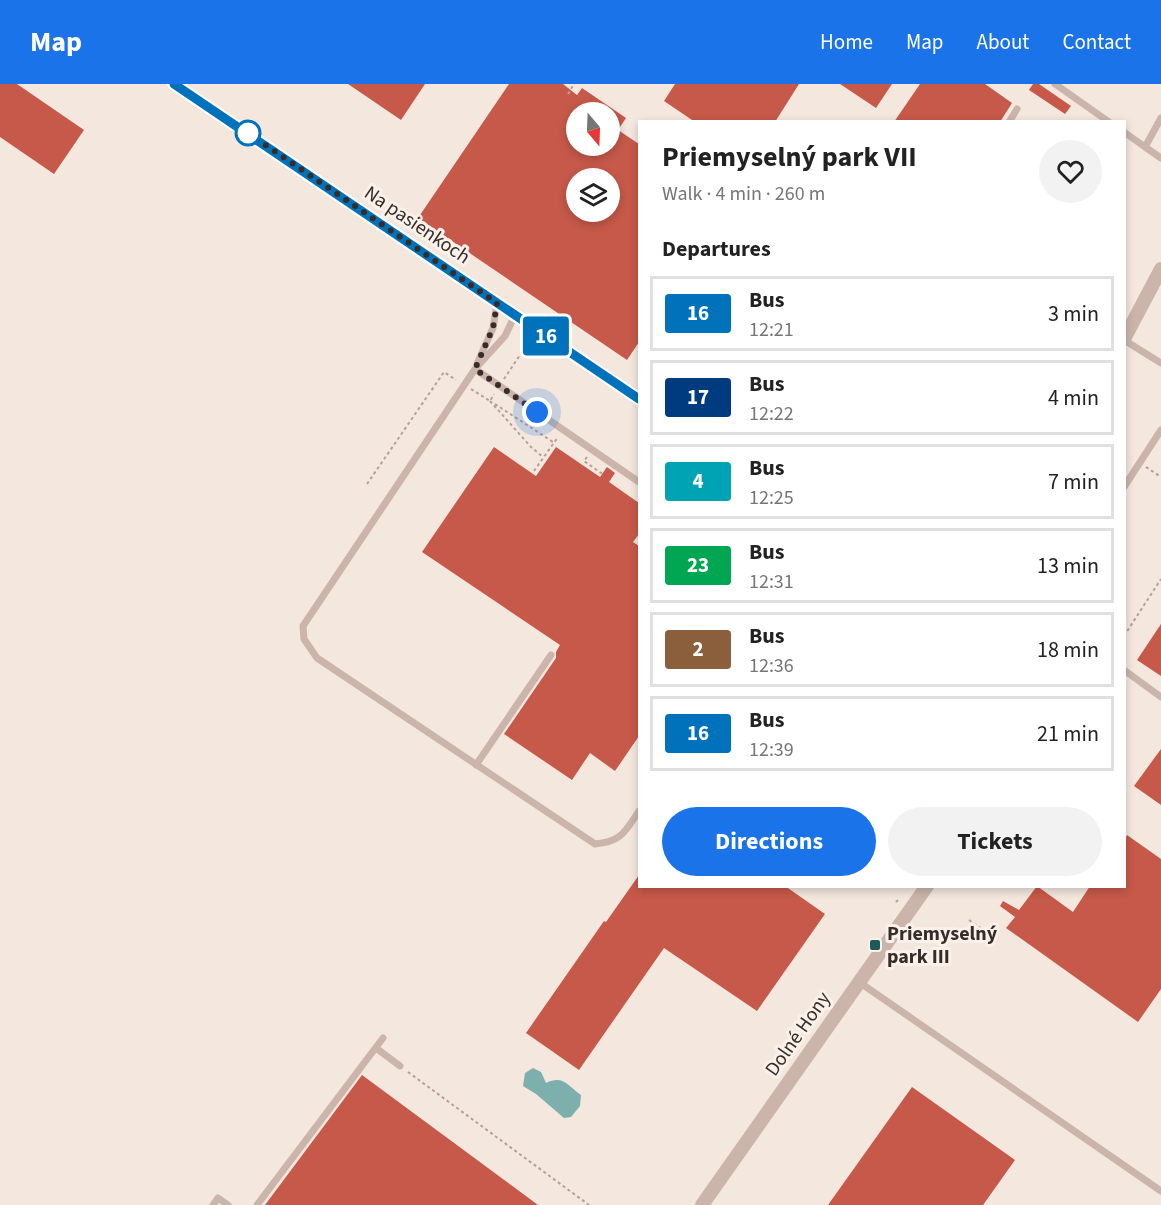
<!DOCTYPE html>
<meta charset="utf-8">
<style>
:root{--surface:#fff;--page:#f2f2f2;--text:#222;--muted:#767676;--line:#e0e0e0;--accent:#1a73e8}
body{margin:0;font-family:"Source Sans 3",sans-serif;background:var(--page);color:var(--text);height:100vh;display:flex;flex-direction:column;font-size:22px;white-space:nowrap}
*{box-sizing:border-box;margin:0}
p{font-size:20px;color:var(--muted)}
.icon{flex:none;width:33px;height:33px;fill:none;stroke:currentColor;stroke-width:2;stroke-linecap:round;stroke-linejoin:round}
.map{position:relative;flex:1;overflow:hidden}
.panel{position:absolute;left:638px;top:36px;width:488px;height:768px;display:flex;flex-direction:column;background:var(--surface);border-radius:0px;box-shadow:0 3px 9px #0003}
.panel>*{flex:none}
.badge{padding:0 12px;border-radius:4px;font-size:21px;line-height:39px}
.needle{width:39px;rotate:161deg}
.controls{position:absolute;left:566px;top:18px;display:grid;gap:12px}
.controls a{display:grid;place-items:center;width:54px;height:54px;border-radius:50%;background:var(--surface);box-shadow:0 3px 9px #0003;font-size:30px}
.you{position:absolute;width:30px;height:30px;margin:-15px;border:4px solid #fff;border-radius:50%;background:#1a73e8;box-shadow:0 0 0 9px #1a73e833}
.map>.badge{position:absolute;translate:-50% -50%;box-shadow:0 0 0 3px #fff}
h2{padding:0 24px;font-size:22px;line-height:54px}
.round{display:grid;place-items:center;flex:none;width:63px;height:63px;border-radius:32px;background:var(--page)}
.summary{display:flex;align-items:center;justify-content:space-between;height:102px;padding:0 24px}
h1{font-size:28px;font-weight:700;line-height:45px}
.button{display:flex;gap:12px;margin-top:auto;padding:12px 24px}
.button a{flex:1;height:69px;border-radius:36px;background:var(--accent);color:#fff;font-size:24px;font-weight:700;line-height:69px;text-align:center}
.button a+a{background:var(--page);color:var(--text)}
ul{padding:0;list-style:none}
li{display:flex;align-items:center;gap:18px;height:75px;margin:0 12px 9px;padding:0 12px;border:3px solid var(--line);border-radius:0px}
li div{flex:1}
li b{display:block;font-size:22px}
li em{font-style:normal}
li .badge{min-width:66px;font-weight:700;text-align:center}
header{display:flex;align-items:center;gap:36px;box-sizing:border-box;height:84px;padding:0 30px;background:var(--accent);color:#fff}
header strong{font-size:28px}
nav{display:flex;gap:33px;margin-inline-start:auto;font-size:21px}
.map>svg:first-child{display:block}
.water{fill:#7db0ac}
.building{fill:#c65949;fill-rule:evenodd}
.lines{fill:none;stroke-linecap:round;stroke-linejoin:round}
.path{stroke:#b79f94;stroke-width:2;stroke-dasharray:3 3;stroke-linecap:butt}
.lane{stroke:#cbb5aa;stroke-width:7}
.street{stroke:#cbb5aa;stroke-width:14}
.line-casing{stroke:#fff;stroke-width:14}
.line{stroke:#0072bc;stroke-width:9}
.walk{stroke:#382c29;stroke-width:6;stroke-dasharray:0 10.8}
.stop-dot{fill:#fff;stroke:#0072bc;stroke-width:3}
.poi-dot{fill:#1e5a58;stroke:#faf1eb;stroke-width:2}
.labels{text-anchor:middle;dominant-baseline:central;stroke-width:6;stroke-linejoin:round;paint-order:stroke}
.street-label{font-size:20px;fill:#382c29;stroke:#faf1eb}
.poi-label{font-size:20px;font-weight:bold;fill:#382c29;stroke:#faf1eb;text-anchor:start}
</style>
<header>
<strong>Map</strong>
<nav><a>Home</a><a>Map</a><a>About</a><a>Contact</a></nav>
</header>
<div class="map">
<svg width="1161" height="1121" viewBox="0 0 1161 1121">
<rect width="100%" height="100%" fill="#f3e7de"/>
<path class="water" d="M533,984L541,988L546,999C563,991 567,1001 581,1011L580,1022L571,1033L564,1034L536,1010L523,1002L525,989Z"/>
<path class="building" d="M0,0H17L84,46L54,90L0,53Z
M348,0H425L401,36Z
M509,0H563L577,11L582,4L626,34L618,46L639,60V258L627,276L418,134ZM576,28H609V62H576ZM576,94H609V128H576Z
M675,0H799L775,38H695L664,17Z
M840,0H892L876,24Z
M920,0H985L1012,19L1000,38H894Z
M1033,0H1039L1071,22L1065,30L1029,6Z
M494,363L536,392L556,363L600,393L607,383L615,389L609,398L639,419V450L633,458L639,462V652L615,687L590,669L572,696L504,650L556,574V568L560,561L422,468Z
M1161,540V592L1137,576Z
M1161,665V721L1134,702Z
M1127,751L1161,775V905L1138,938L1006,844L1015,833L1000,822L1003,817L1019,826L1037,802L1073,828L1090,802H1124V757Z
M639,791V802H785L825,830L757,927L664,864L579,986L526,949L604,837L606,838Z
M362,991L538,1121H265Z
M912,1003L1015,1076L983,1121H828Z"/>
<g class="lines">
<path class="path" d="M568,10L574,0
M504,295L524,265
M471,305L490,317L494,310
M490,317L531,363L543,373
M495,320L553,358
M587,373L584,377L601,389L604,386
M1146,383L1161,393
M534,387L558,353
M367,400L444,288L456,296
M1124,552L1161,495
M896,818L898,816
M969,836L986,848
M408,988L589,1121"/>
<path class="lane" d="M1055,0L1109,38
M1161,34L1145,63L1161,74
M1009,38L1017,25
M1124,48L1145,63
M515,231L505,252L475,285L303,542L304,555L317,574L595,760C621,758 625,748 639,727
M1124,256L1161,279
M477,280L493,244L497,219
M475,285L639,398
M1124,403L1161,346
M1124,586L1161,613
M476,681L551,571
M859,898L1161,1107
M376,964L400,982
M213,1121L218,1114L228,1121
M257,1121L383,954"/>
<path class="street" d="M174,0L639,315
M1124,255L1161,185
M702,1121L927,802"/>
</g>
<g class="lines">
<defs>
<path id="line" d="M174,0L639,315"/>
</defs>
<use href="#line" class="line-casing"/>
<use href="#line" class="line"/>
<path class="walk" d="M248,49L497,219L493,244L475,285L537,328"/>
</g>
<circle class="stop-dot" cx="248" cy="49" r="12"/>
<rect class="poi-dot" x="869" y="855" width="12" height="12" rx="3"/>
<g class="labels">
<g class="street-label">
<text transform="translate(417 141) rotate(34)">Na pasienkoch</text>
<text transform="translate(798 950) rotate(-55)">Dolné Hony</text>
</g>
<g class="poi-label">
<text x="887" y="850">Priemyselný<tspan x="887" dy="23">park III</tspan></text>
</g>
</g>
</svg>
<div class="controls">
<a><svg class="needle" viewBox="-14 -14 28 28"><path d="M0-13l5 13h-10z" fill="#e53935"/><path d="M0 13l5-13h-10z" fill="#767676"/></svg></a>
<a><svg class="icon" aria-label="layers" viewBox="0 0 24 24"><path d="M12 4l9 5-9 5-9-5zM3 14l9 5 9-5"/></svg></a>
</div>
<div class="you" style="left:537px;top:328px"></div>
<b class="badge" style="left:546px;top:252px;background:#0072bc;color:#fff">16</b>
<section class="panel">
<div class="summary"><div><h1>Priemyselný park VII</h1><p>Walk · 4 min · 260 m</p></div><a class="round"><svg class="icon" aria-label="heart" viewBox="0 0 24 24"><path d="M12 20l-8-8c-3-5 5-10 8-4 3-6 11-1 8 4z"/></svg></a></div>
<h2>Departures</h2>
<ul>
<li><span class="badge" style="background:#0072bc;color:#fff">16</span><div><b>Bus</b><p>12:21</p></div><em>3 min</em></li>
<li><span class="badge" style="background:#003b80;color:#fff">17</span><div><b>Bus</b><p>12:22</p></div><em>4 min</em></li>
<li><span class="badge" style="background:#00a3b4;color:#fff">4</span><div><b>Bus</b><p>12:25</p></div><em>7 min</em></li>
<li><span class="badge" style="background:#00a651;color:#fff">23</span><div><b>Bus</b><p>12:31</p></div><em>13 min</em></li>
<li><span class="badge" style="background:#8b5e3c;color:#fff">2</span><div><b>Bus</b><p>12:36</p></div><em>18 min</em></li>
<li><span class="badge" style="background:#0072bc;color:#fff">16</span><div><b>Bus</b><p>12:39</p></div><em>21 min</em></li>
</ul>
<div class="button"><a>Directions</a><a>Tickets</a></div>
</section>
</div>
